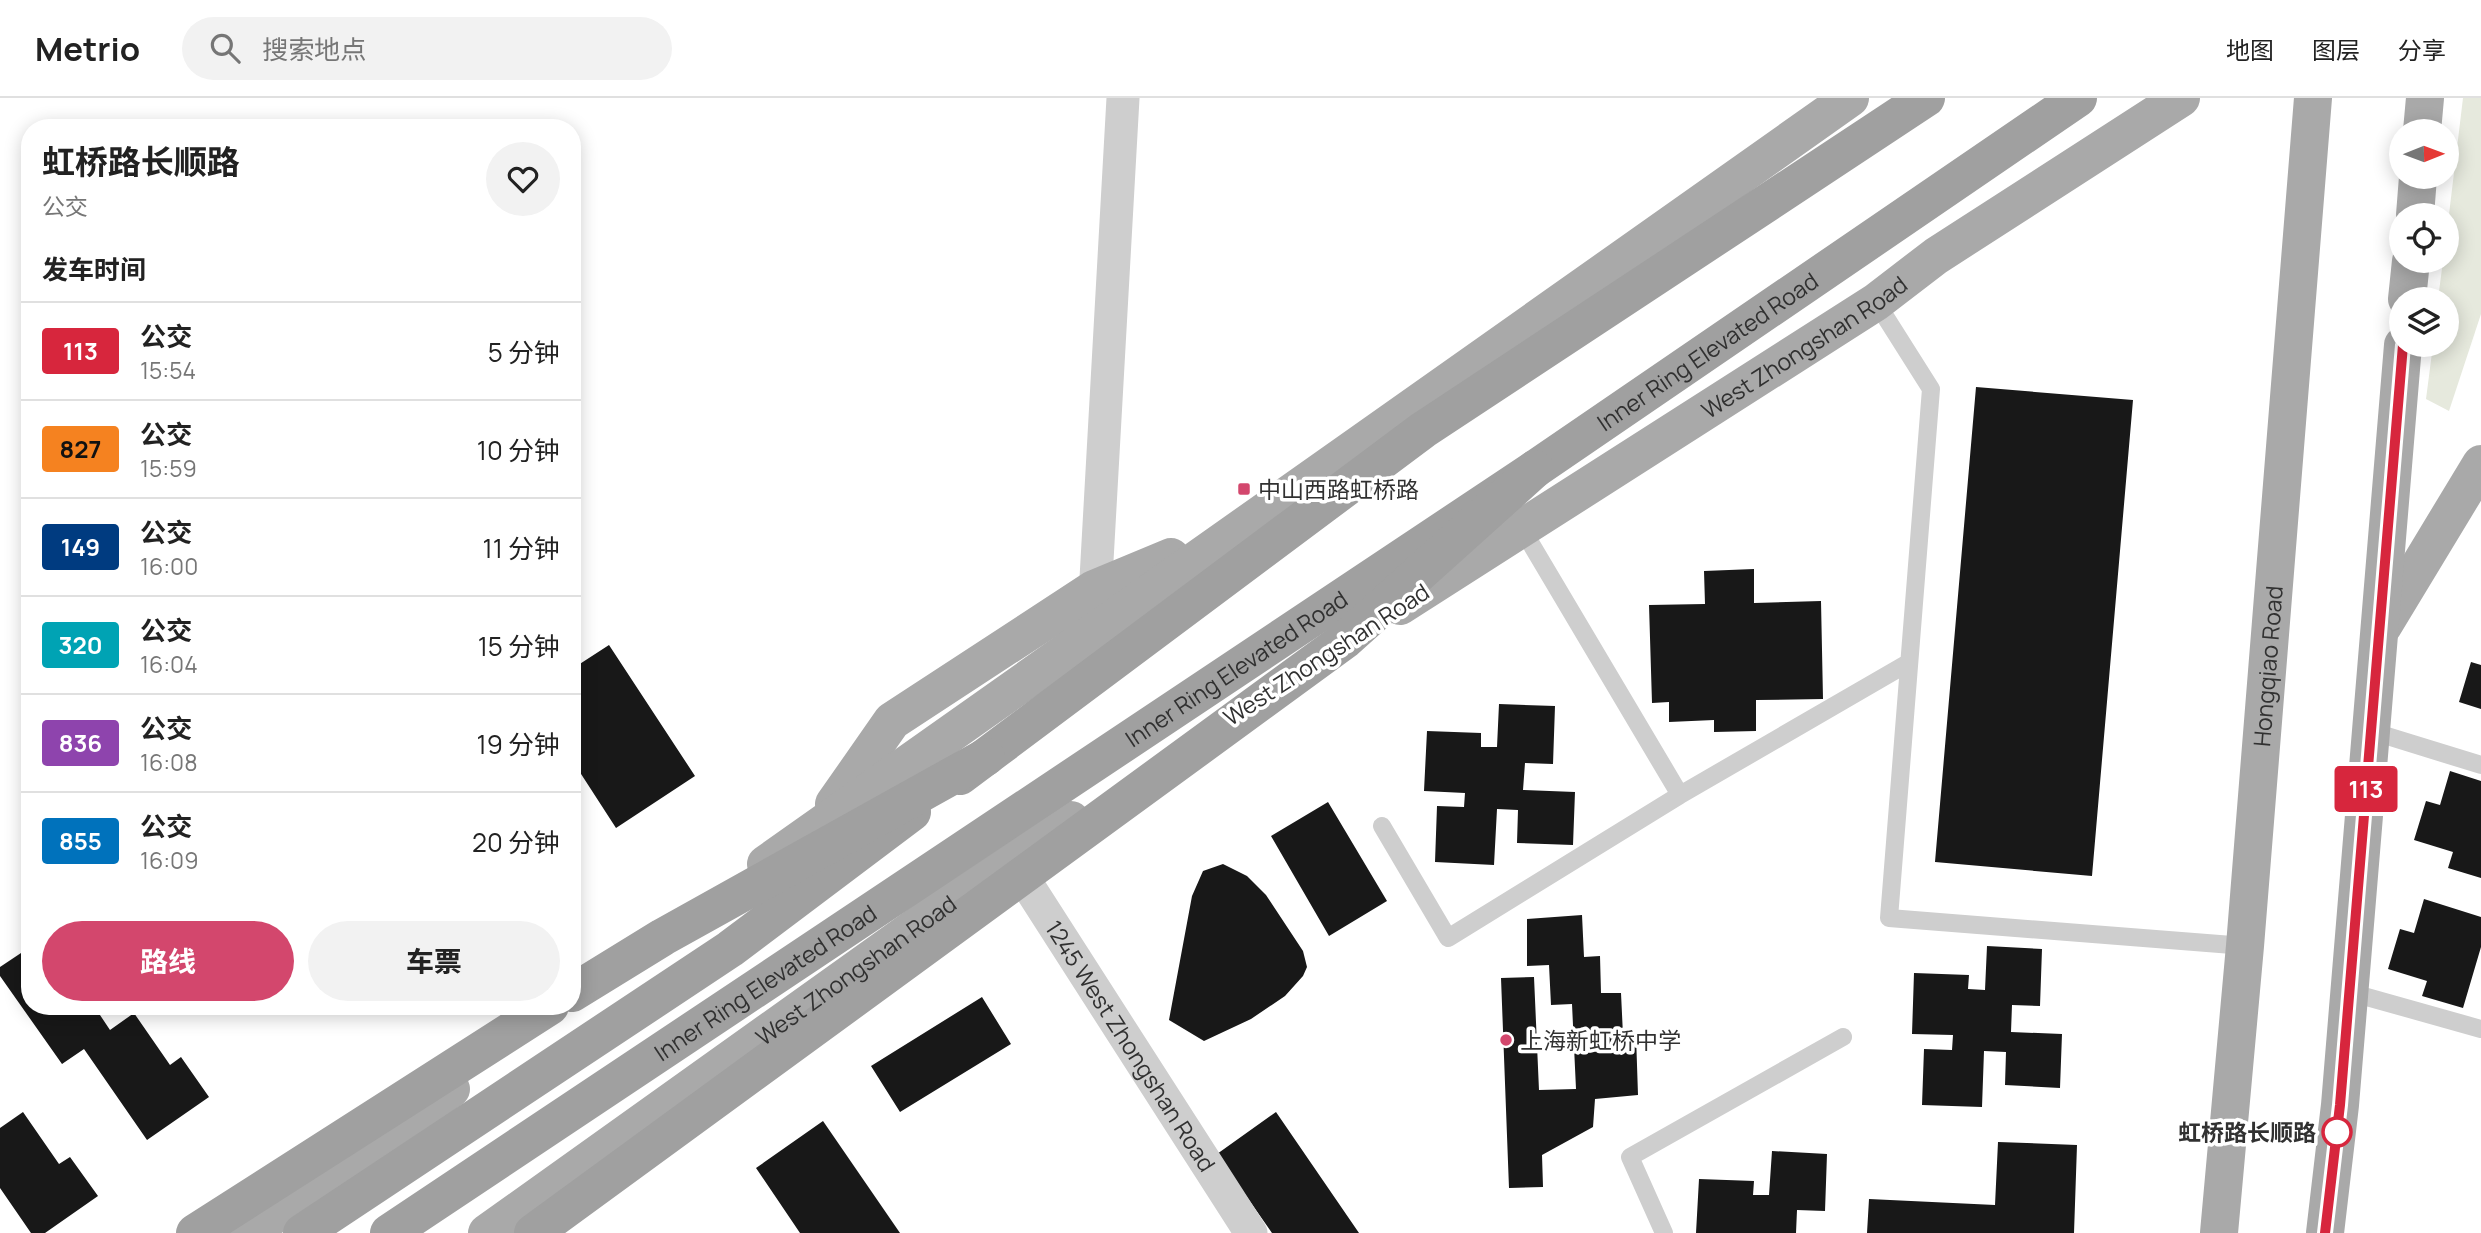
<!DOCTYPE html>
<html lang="zh">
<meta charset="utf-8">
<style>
:root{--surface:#fff;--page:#f2f2f2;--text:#222;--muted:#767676;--line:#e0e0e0;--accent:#d3476d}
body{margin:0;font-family:Manrope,"Noto Sans SC",sans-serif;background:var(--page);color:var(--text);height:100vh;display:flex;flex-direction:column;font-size:26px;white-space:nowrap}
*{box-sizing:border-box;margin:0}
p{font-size:23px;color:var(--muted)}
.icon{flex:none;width:38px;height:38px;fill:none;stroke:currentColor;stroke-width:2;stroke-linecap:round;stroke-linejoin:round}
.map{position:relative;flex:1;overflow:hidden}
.sheet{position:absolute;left:21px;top:21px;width:560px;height:896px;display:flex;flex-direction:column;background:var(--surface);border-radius:28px;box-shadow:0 4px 18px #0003}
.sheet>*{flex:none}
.badge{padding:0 14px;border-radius:5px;font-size:24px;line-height:46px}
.needle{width:46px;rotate:89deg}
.controls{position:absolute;left:2389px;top:21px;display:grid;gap:14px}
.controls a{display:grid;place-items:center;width:70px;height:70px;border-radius:50%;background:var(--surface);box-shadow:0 4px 18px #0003;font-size:35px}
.map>.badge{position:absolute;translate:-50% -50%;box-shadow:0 0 0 4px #fff}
h2{padding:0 21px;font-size:26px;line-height:63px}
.round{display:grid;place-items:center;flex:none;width:74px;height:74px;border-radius:37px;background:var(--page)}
.overview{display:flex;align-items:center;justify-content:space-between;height:119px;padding:0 21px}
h1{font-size:33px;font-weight:700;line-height:52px}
.cta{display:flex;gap:14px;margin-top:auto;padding:14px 21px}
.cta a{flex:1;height:80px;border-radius:42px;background:var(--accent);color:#fff;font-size:28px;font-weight:700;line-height:80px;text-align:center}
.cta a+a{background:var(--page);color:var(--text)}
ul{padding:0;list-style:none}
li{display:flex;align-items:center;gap:21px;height:98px;padding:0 21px;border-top:2px solid var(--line)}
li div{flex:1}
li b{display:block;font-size:26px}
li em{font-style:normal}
li .badge{min-width:77px;font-weight:700;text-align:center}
header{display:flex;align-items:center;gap:42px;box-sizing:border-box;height:98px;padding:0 35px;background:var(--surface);border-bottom:2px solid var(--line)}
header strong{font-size:33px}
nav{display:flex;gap:38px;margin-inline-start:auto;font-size:24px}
.search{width:490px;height:63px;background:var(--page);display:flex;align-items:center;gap:18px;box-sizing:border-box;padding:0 24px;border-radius:38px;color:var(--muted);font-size:26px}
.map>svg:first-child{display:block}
.green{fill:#e6e9dd}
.building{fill:#181818}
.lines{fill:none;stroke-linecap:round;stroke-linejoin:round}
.service{stroke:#cecece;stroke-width:18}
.minor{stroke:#cecece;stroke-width:33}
.primary{stroke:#a9a9a9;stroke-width:38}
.trunk{stroke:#a0a0a0;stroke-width:38}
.trunk-bridge{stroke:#a0a0a0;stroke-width:38}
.line-casing{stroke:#fff;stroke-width:16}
.line{stroke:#d7263d;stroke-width:10}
.poi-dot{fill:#d3476d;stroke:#fff;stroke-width:2.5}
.stop-dot{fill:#fff;stroke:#d7263d;stroke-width:3.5}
.labels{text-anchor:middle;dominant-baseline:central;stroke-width:7;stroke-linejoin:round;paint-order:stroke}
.street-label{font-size:23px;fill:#313131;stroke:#fff}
.poi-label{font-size:23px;fill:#313131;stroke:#fff;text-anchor:start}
.stop-label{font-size:23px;font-weight:bold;fill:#313131;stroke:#fff;text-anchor:end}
</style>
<header>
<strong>Metrio</strong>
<div class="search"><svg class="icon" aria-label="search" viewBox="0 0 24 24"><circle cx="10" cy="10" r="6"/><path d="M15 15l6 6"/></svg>搜索地点</div>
<nav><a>地图</a><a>图层</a><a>分享</a></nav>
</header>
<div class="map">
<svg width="2481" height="1135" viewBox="0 0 2481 1135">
<rect width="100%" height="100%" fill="#fff"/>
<path class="green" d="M2463,0H2481V216L2449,313L2426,301L2433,247H2446V201H2438L2443,163H2446L2447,133Z"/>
<path class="building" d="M1976,289L2133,302L2092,778L1935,764Z
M1754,471V505L1821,503L1823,601L1756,602V633L1714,634V622L1669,624V604L1652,605L1649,507L1705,506L1704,473Z
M609,547L695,678L616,730L572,662V571Z
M2471,564L2481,567V611L2459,604Z
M1499,606L1555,608L1553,666L1525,665L1523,692L1575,694L1573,747L1517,745L1518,712L1497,711L1494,767L1435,764L1437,708L1464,709L1465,695L1424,693L1427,633L1481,635V649H1497Z
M2450,673L2481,683V780L2448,770L2453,754L2414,742L2426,703L2440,707Z
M1328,704L1387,803L1329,838L1271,738Z
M1223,766L1247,778L1266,797L1303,853L1307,869L1303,878L1285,898L1251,921L1204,943L1169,922L1192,798L1203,773Z
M2424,801L2481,819V849L2463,910L2422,898L2427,883L2388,871L2400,831L2414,835Z
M1582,817L1584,859L1600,858L1601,895H1621L1623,937H1636L1638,997L1595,1001L1593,1029L1542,1057L1543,1089L1509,1090L1501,880L1534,879L1539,992L1576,991L1572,906L1551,907L1549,867L1527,868V821Z
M1987,848L2042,851L2040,908L2012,907L2011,934L2062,936L2060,990L2005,987L2006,954L1984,953L1982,1009L1922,1007L1924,951L1952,952L1953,937L1912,936L1914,875L1969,877L1968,891L1985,892Z
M30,849V908H94L110,932L134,915L170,967L181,959L209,999L147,1042L84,951L62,966L0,878V869Z
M982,899L1011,946L900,1014L871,968Z
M23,1014L59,1066L70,1059L98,1098L45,1135H31L0,1090V1030Z
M1276,1014L1359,1135H1272L1217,1056Z
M823,1023L900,1135H800L756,1070Z
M1998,1044L2077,1047L2074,1135H1867L1869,1101L1995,1107Z
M1772,1053L1827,1056L1825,1113L1797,1112L1796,1135H1696L1699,1081L1754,1083L1753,1097H1769Z"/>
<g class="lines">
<path class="service" d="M1876,204L1931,291L1889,820L2245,848
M1521,429L1680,697
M2371,633L2481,667
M1382,728L1448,840L1680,697L1908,565
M2349,894L2481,931
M1664,1135L1630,1059L1843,939"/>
<g class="minor">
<path d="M1094,516L1123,0"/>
<path id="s1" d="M1011,761L1251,1135"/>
</g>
<g class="primary">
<path d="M2422,33L2425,0"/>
<path d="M2415,117L2418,79"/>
<path d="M2407,201L2411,163"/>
<path id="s2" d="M1400,508L1876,204L1936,158L2181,0"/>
<path d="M2383,528L2481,366"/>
<path d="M834,706L892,623L1094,491L1171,459"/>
<path d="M766,766L1850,0"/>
<path d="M249,1135L451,991"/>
<path id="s3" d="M487,1135L1011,761L1071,722"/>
<path id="s4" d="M2219,1135L2245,848L2313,0"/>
<path d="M2325,1135L2340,1007L2403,247"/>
</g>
<g class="trunk">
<path d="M960,678L1423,332L1926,0"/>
<path d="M195,1135L550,908"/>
<path d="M302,1135L730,851L912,714"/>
<path id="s5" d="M389,1135L1535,371L2078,0"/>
</g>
<path class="trunk-bridge" d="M572,895L663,839L986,659
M533,1135L1345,542L1535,371"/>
</g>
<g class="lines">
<defs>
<path id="line" d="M2325,1135L2340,1007L2403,247"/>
</defs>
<use href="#line" class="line-casing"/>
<use href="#line" class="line"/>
</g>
<g class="poi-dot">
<rect x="1237" y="384" width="14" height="14" rx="3.5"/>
<circle cx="1506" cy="942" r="7"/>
</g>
<circle class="stop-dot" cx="2337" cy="1034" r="14"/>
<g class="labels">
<g class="street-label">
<text stroke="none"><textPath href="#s2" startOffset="480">West Zhongshan Road</textPath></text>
<text stroke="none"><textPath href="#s5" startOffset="1586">Inner Ring Elevated Road</textPath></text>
<text transform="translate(1326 556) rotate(-33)">West Zhongshan Road</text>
<text stroke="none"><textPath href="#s4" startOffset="569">Hongqiao Road</textPath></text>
<text stroke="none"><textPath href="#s5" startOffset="1018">Inner Ring Elevated Road</textPath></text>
<text stroke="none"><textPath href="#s3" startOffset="453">West Zhongshan Road</textPath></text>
<text stroke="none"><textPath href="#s5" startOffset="452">Inner Ring Elevated Road</textPath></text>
<text stroke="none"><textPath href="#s1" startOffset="222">1245 West Zhongshan Road</textPath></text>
</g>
<g class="poi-label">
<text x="1258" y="391">中山西路虹桥路</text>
<text x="1520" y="942">上海新虹桥中学</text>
</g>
<g class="stop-label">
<text x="2316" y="1034">虹桥路长顺路</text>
</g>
</g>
</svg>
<div class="controls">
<a><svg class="needle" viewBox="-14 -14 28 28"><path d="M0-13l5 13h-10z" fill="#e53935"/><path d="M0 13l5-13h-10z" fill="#767676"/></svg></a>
<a><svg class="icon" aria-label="locate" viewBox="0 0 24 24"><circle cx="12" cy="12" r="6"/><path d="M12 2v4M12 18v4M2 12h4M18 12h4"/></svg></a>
<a><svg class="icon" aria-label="layers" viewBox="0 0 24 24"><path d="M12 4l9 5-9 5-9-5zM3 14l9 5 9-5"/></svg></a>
</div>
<b class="badge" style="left:2366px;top:691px;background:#d7263d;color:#fff">113</b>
<section class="sheet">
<div class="overview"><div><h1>虹桥路长顺路</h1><p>公交</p></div><a class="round"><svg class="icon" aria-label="heart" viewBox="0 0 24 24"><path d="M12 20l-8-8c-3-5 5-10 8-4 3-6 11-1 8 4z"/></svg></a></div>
<h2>发车时间</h2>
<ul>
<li><span class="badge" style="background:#d7263d;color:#fff">113</span><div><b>公交</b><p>15:54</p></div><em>5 分钟</em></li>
<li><span class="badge" style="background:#f58220;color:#111">827</span><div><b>公交</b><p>15:59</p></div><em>10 分钟</em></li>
<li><span class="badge" style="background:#003b80;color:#fff">149</span><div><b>公交</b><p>16:00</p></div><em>11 分钟</em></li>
<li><span class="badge" style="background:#00a3b4;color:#fff">320</span><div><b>公交</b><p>16:04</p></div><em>15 分钟</em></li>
<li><span class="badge" style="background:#8e44ad;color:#fff">836</span><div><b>公交</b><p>16:08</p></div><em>19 分钟</em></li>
<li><span class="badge" style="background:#0072bc;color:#fff">855</span><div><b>公交</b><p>16:09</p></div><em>20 分钟</em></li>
</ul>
<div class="cta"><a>路线</a><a>车票</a></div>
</section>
</div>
